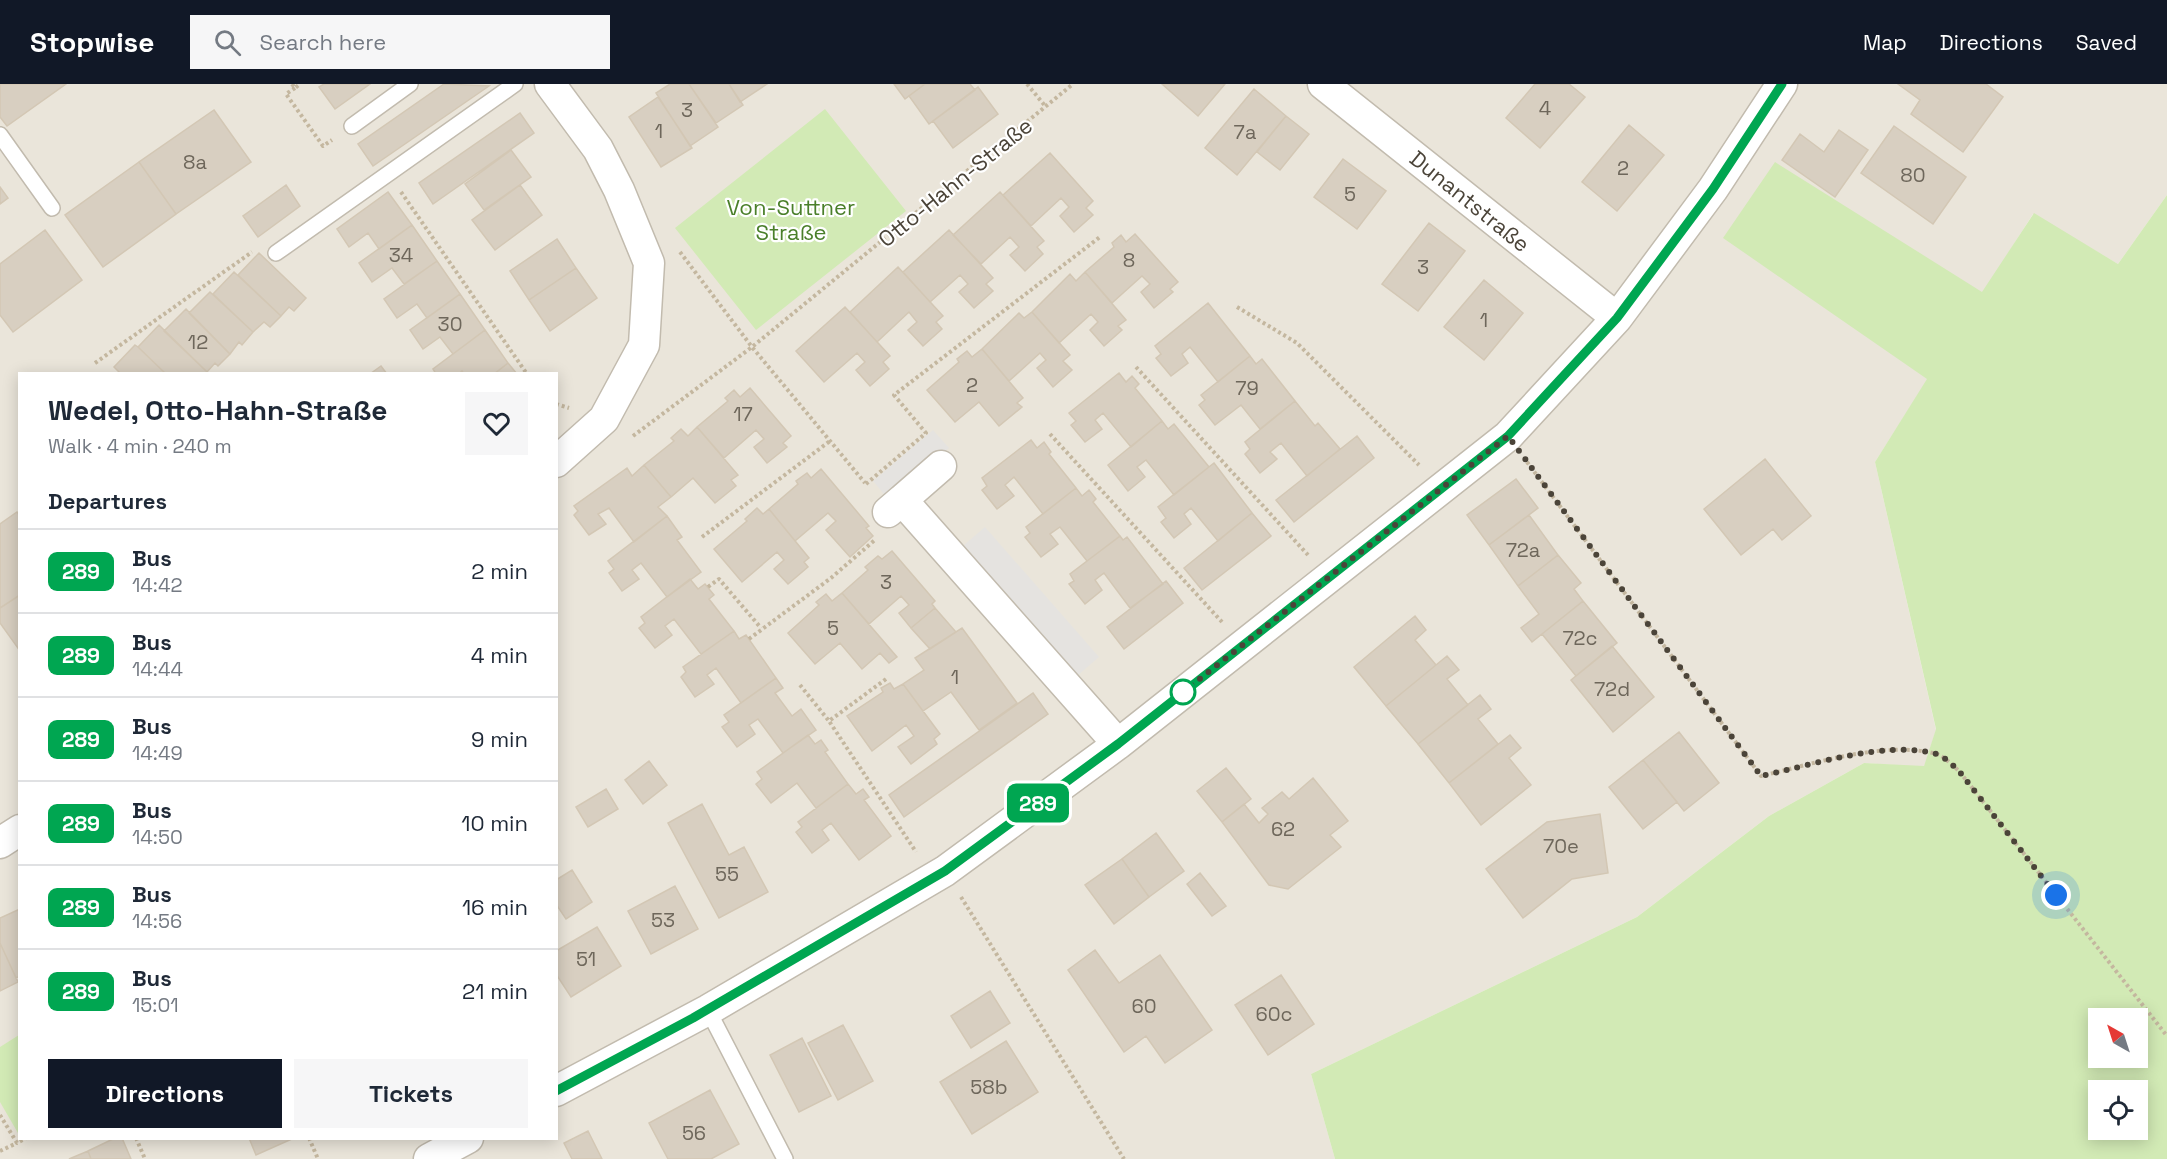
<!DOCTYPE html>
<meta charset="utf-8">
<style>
:root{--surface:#fff;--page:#f6f6f7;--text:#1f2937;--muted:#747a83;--line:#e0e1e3;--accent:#111827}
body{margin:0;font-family:"Space Grotesk",sans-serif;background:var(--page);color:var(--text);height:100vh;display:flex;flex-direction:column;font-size:22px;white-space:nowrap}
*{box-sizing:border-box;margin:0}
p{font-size:20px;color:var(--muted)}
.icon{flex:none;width:33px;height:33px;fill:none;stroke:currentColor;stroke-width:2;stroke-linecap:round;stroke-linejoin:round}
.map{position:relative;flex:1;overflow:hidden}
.drawer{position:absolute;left:18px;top:288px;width:540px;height:768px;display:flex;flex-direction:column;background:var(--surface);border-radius:0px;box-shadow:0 3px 15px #0003}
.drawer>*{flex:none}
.badge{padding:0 12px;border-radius:9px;font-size:21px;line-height:39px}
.needle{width:39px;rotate:321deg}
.buttons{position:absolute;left:2088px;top:924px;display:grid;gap:12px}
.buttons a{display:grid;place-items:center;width:60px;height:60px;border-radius:0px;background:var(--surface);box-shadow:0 3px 15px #0003;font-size:30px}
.you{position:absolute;width:30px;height:30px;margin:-15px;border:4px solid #fff;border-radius:50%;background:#1a73e8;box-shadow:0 0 0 9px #1a73e833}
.map>.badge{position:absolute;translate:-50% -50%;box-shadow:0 0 0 3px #fff}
h2{padding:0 30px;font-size:22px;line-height:54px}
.round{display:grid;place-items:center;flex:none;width:63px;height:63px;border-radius:0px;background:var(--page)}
.headline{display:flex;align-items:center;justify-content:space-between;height:102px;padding:0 30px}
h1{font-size:28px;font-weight:700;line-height:45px}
.cta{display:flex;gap:12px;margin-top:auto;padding:12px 30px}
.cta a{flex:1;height:69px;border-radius:0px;background:var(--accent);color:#fff;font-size:24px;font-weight:700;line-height:69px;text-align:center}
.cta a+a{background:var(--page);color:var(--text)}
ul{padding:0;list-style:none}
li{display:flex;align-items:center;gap:18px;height:84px;padding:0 30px;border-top:2px solid var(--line)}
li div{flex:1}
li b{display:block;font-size:22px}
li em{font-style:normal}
li .badge{min-width:66px;font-weight:700;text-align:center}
header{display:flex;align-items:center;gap:36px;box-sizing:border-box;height:84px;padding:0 30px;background:var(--accent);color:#fff}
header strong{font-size:28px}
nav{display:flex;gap:33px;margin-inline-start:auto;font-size:21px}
.search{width:420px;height:54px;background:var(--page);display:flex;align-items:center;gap:15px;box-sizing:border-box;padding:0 21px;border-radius:0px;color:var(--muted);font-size:22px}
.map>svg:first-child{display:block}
.residential{fill:#eae5da;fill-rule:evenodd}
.green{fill:#d2eab5;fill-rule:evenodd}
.parking{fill:#e5e3e0}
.building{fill:#d8cfc1;stroke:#d3c7b4;stroke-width:1.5}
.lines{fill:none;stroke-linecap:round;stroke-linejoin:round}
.lane-casing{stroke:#c2bbae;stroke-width:18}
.street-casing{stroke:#c2bbae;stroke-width:33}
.path{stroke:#c4b79f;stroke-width:4;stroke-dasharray:3 3;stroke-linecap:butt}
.lane{stroke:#fff;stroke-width:15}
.street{stroke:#fff;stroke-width:30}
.line-casing{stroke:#fff;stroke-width:14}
.line{stroke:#00a651;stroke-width:9}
.walk{stroke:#4b4439;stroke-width:6;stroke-dasharray:0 10.8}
.stop-dot{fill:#fff;stroke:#00a651;stroke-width:3}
.labels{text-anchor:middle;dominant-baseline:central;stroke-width:4.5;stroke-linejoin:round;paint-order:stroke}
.number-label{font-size:20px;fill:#6e675b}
.street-label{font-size:22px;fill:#4b4439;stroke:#fff}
.park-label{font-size:22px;fill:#4a7f2a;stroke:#fff}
</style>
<header>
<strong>Stopwise</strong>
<div class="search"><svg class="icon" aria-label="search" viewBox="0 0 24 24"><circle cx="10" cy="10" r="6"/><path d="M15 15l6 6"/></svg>Search here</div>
<nav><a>Map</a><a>Directions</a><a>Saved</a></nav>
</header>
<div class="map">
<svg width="2167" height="1075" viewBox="0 0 2167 1075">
<rect width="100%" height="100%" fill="#f6f3ec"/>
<path class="residential" d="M0,0H2167V111L2118,180L2033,130L1875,378L1936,646L1924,683L1864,679L1769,732L1637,833L1311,990L1335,1075H0ZM20,290H556V1054H20Z"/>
<path class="green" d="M825,25L906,127L756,246L675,144Z
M1775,78L1982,208L2034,129L2118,180L2167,111V1075H1335L1311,990L1637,833L1769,732L1864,679L1924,682L1936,645L1875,378L1927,295L1723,154ZM2098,934H2138V974H2098ZM2098,1006H2138V1046H2098Z
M19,951L20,1048L18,1049L0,1018V963Z"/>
<path class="parking" d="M933,346L949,364L888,415L873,397Z
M985,443L1099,573L1077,592L963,462Z"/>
<path class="building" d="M0,0H66L7,42L0,33Z
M324,0H370L335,25L319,3Z
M444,0L489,2L373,82L358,60Z
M670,0H689L718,43L690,62L656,9Z
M689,0H729L743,21L716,39Z
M729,0H767L740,18Z
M894,0H925L905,15Z
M925,0H970L975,6L929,40L909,12Z
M1162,0H1225L1198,32Z
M1535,0H1569L1585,13L1540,64L1506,34Z
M1898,0H1986L2003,13L1963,68L1911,30L1920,16Z
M978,3L998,30L953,64L933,37Z
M1254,5L1286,32L1237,91L1205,64Z
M658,13L692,64L661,83L629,33Z
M214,26L251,78L176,130L139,78Z
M520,29L534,49L433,120L419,99Z
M1286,32L1309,50L1280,86L1257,68Z
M1629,41L1664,71L1617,127L1582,98Z
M1894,42L1966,93L1933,140L1861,89Z
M1839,46L1868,66L1835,113L1782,76L1800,50L1824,68Z
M511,66L531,93L484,126L465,100Z
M1050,69L1093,117L1086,124L1093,131L1074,148L1060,132L1069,123L1061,114L1031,142L1003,111Z
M1343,75L1386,107L1357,145L1314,113Z
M139,78L176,130L103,183L65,131Z
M286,101L300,122L258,153L243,132Z
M520,101L542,131L495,166L472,136Z
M0,103L8,114L0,120Z
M388,108L412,141L379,165L368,149L349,163L337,145Z
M1000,108L1044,157L1037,163L1043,170L1025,187L1010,171L1019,163L1010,153L981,180L953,151Z
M1429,139L1465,167L1418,227L1382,200Z
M412,141L437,177L404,200L392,184L372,198L359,179Z
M45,146L82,196L13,248L0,231V180Z
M949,146L993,194L986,200L993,207L974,224L959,208L968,200L960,191L930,218L903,188Z
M1135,150L1178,198L1170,205L1173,208L1154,224L1141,208L1150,200L1142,192L1112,219L1085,188L1114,163L1112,159L1121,151L1126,158Z
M557,155L576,184L529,216L510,187Z
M259,169L306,214L294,227L289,223L281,232L238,191Z
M437,177L460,210L427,234L417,220L397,234L384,215Z
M898,183L943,232L936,238L942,245L923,262L908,246L917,238L909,228L877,258L850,228Z
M576,184L597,214L550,247L529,216Z
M234,188L281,232L270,243L264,238L253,248L213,210Z
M1085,188L1126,236L1118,242L1122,246L1104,262L1090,246L1098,238L1091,230L1059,259L1032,228L1070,190L1076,197Z
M1484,196L1523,229L1484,276L1444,243Z
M210,208L253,248L242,261L239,258L230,270L189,229Z
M460,210L485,246L453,270L440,253L423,265L410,246Z
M1208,219L1250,272L1218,298L1190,263L1182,270L1188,279L1171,292L1156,274L1161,270L1155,262Z
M845,223L890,272L883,278L889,285L870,302L856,286L865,278L857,269L824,298L796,267Z
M186,225L230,270L218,282L215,279L207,288L164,247Z
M1032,228L1070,271L1063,277L1072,286L1053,303L1037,284L1046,276L1040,269L1009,297L982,265L1019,229L1024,234Z
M159,241L207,288L206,290H166L138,263Z
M485,246L508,279L494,290H464L462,287L459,290H436L433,285Z
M135,261L138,263L166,290H121L114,283Z
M982,265L1023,314L1017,319L1022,323L999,342L979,318L955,338L927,306L959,278L957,275L967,267L972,273Z
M1250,272L1256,280L1262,275L1295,317L1260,345L1241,321L1215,341L1199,321L1205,316L1201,311Z
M508,279L517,290H494Z
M381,282L387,290H370Z
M1119,289L1126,298L1132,292L1139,300L1135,304L1162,337L1131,363L1103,329L1095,336L1102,345L1085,358L1071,341L1076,337L1069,329Z
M750,304L791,352L783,359L787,363L767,379L754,363L764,355L756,346L724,374L697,343L728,317L725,314L734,306L740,313Z
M1295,317L1315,342L1318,339L1340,365L1307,392L1281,359L1270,368L1277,375L1260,389L1245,370L1250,365L1245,358Z
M1162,337L1168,345L1174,340L1209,383L1174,411L1146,376L1137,383L1145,393L1128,407L1108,381Z
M697,343L738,391L731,396L736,402L715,419L693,394L671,413L644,381L674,357L671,354L681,345L688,352Z
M1357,352L1374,374L1294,438L1276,416Z
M1031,356L1037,364L1044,358L1051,368L1049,370L1076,404L1043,430L1014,393L1005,401L1014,412L997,425L982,406L987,402L982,394Z
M1765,375L1811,432L1782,456L1773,445L1741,471L1704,425Z
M1214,379L1252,429L1218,457L1191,424L1184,430L1191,440L1174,454L1161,438L1166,434L1158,423Z
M644,381L671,413L658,423L667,432L634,458L609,424L598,430L606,440L589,451L574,431L578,427L574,422L627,384L632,392Z
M821,385L869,442L866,444L873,452L850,473L826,446L836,437L828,429L795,457L769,425L798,400L796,397L807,389L811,394Z
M1516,395L1538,424L1489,461L1467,431Z
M1076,404L1082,412L1089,406L1096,415L1093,418L1120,452L1087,477L1060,443L1050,450L1058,460L1041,473L1025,453L1030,449L1026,443Z
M757,424L763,430L769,425L809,474L804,478L808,483L788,500L774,485L784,476L777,468L742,498L714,465L747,437L745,435Z
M17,428L20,432V511L0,524V440Z
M1252,429L1271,452L1202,506L1184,484Z
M1529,431L1558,471L1518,502L1489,461Z
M667,432L682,453L677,456L701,488L667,513L641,479L632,486L639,495L622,507L609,489L614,485L608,477Z
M1120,452L1123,456L1127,453L1163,500L1130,524L1104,489L1095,496L1102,506L1085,520L1069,500L1074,497L1070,490Z
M892,467L935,517L932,520L935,524L911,544L899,529L909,521L901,512L869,540L842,509L868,486L865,483L878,472L882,475Z
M1558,471L1581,499L1574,505L1583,517L1532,558L1521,544L1539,530L1518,502Z
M690,495L698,505L705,500L714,511L709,515L734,547L701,570L674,535L665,542L672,551L655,564L639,544L645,539L641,533Z
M1166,497L1183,519L1124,565L1107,543Z
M842,509L897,573L889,579L880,569L862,585L840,559L815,580L788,549L819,521L816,518L826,510L832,517Z
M20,511V567L0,539V524Z
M1583,517L1617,559L1576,592L1542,550Z
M935,524L956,548L930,565L911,544Z
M1415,532L1426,546L1415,556L1436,581L1386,622L1354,583Z
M962,544L1017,619L979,646L951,608L923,627L903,600L924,586L915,574Z
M734,547L739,555L746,551L776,594L741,619L716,584L707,591L714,600L695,613L681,593L686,588L683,583Z
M1612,562L1654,613L1613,648L1571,596Z
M1447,572L1459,586L1447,595L1468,621L1418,660L1386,622Z
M776,594L783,604L775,609L792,632L801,625L816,646L783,669L758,635L749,641L755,650L737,663L722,643L729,638L724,631Z
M890,599L894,605L903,600L940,650L934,655L937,660L911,680L898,663L914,652L906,641L872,667L847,632L883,608L881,604Z
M1033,609L1048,630L904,733L889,711Z
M1480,611L1491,625L1478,635L1498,660L1449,699L1418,660Z
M1679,648L1719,699L1684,727L1643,676Z
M808,651L815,660L821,656L828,666L825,668L848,700L816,724L797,699L771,719L756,700L762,695L757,688Z
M1510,651L1521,664L1509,674L1531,701L1481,741L1449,699Z
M1643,676L1677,718L1643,745L1609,703Z
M649,677L667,701L643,720L625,696Z
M1226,684L1251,715L1222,738L1197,707Z
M1313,694L1348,737L1330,751L1341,763L1288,805L1269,801L1222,738L1244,720L1259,739L1268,730L1262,724L1282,708L1289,715Z
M848,700L856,710L863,705L869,713L864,716L891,752L859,776L831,739L822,746L829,756L812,769L796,748L802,743L798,738Z
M606,705L618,725L588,743L576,723Z
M702,720L729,771L744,763L768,808L719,834L668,739Z
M1600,730L1608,789L1572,795L1523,834L1486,785L1547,738Z
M1156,749L1184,787L1149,813L1122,775Z
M1122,775L1149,813L1114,840L1085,801Z
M572,786L592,818L566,835L556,820V796Z
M1200,789L1226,822L1212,832L1187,800Z
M675,802L698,845L651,870L628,827Z
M20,825V892L16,894L0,859V834Z
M597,843L621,882L571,913L556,890V867Z
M0,859L18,898L0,907Z
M1095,866L1119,899L1160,871L1212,946L1165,979L1146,952L1124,968L1068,886Z
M1281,891L1314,940L1268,971L1235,921Z
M990,907L1010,939L971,964L951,932Z
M843,941L873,997L838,1016L808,959Z
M802,954L831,1012L799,1028L770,971Z
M1006,957L1038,1008L972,1050L940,998Z
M710,1006L739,1060L711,1075H668L649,1039Z
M588,1047L602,1075H572L564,1059Z
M115,1054H122L131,1075H91L88,1067Z
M249,1054H294L256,1071Z
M88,1067L91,1075H69Z"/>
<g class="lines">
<defs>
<path id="lane" d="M352,42L410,0
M0,51L52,124
M276,169L515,0
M708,926L785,1075"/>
<path id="street" d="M550,0L598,65L619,106L649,179L644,261L604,335L556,378
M1323,0L1617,234
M902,416L941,382
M888,428L902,416L1118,660
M0,759L20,746
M556,1007L708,926L945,787L1118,660L1508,352L1617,234L1713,105L1782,0
M429,1075L468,1054"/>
</defs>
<use href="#lane" class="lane-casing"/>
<use href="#street" class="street-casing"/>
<path class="path" d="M292,0L295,4L300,0
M1027,0L1046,23
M295,4L286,10L323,62L332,56
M401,108L527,290
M680,168L752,263L865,399
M1237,223L1297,259L1419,381
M95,279L252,168
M1136,283L1308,471
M556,320L569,324
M1050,350L1222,538
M633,352L752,263L1073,0
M1527,378L1761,692C1813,680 1885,656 1937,670C1945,673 1953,682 1959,687L2167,952
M866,400L926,349L894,311L1100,153
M702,453L830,357
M708,503L719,495L761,544
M749,555L831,494L876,455
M886,595L829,637L916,768
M800,601L829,637
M961,813L1124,1075
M0,1031L17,1059L26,1054
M136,1054L145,1075
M309,1054L318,1075
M0,1067L17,1059"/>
<use href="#lane" class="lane"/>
<use href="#street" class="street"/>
</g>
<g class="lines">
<defs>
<path id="line" d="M556,1007L693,934L945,787L1118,660L1508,352L1617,234L1713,105L1782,0"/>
</defs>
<use href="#line" class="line-casing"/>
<use href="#line" class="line"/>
<path class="walk" d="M1183,608L1508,352L1761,692C1813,681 1885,656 1937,670C1945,673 1953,682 1959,687L2056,811"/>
</g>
<circle class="stop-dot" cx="1183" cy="608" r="12"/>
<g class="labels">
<g class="number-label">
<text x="1545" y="24">4</text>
<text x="687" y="26">3</text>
<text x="659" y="47">1</text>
<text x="1245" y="48">7a</text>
<text x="195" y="78">8a</text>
<text x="1623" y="84">2</text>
<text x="1913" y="91">80</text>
<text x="1350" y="110">5</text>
<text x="401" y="171">34</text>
<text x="1129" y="176">8</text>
<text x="1423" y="183">3</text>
<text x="1484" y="236">1</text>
<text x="450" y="240">30</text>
<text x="198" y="258">12</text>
<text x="972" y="301">2</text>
<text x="1247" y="304">79</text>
<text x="743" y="330">17</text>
<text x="1523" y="466">72a</text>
<text x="886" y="498">3</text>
<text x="833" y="544">5</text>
<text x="1580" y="554">72c</text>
<text x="955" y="593">1</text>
<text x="1612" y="605">72d</text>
<text x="1283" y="745">62</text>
<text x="1561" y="762">70e</text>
<text x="727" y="790">55</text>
<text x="663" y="836">53</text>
<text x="586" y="875">51</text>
<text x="1144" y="922">60</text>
<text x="1274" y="930">60c</text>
<text x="989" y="1003">58b</text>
<text x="694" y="1049">56</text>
</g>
<g class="street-label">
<text transform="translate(955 98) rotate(-39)">Otto-Hahn-Straße</text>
<text transform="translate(1470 117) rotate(39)">Dunantstraße</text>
</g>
<g class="park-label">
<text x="791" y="123">Von-Suttner<tspan x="791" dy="25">Straße</tspan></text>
</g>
</g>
</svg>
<div class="buttons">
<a><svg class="needle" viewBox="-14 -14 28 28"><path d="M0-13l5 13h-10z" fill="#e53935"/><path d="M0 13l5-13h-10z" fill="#747a83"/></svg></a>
<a><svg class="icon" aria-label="locate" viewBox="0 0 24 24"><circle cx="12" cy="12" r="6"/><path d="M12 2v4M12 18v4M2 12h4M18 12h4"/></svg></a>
</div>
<div class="you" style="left:2056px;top:811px"></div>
<b class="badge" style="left:1038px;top:719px;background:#00a651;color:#fff">289</b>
<section class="drawer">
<div class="headline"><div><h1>Wedel, Otto-Hahn-Straße</h1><p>Walk · 4 min · 240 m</p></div><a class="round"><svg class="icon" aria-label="heart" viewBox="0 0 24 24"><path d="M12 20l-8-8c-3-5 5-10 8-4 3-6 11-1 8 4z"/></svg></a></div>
<h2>Departures</h2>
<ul>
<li><span class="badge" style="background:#00a651;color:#fff">289</span><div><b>Bus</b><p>14:42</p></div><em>2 min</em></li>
<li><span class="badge" style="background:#00a651;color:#fff">289</span><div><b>Bus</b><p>14:44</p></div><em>4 min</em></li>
<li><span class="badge" style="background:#00a651;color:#fff">289</span><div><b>Bus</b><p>14:49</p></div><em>9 min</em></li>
<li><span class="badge" style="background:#00a651;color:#fff">289</span><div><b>Bus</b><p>14:50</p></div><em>10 min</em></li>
<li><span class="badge" style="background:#00a651;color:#fff">289</span><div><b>Bus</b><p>14:56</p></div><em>16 min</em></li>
<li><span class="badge" style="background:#00a651;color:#fff">289</span><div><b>Bus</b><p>15:01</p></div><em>21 min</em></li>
</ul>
<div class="cta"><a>Directions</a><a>Tickets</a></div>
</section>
</div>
